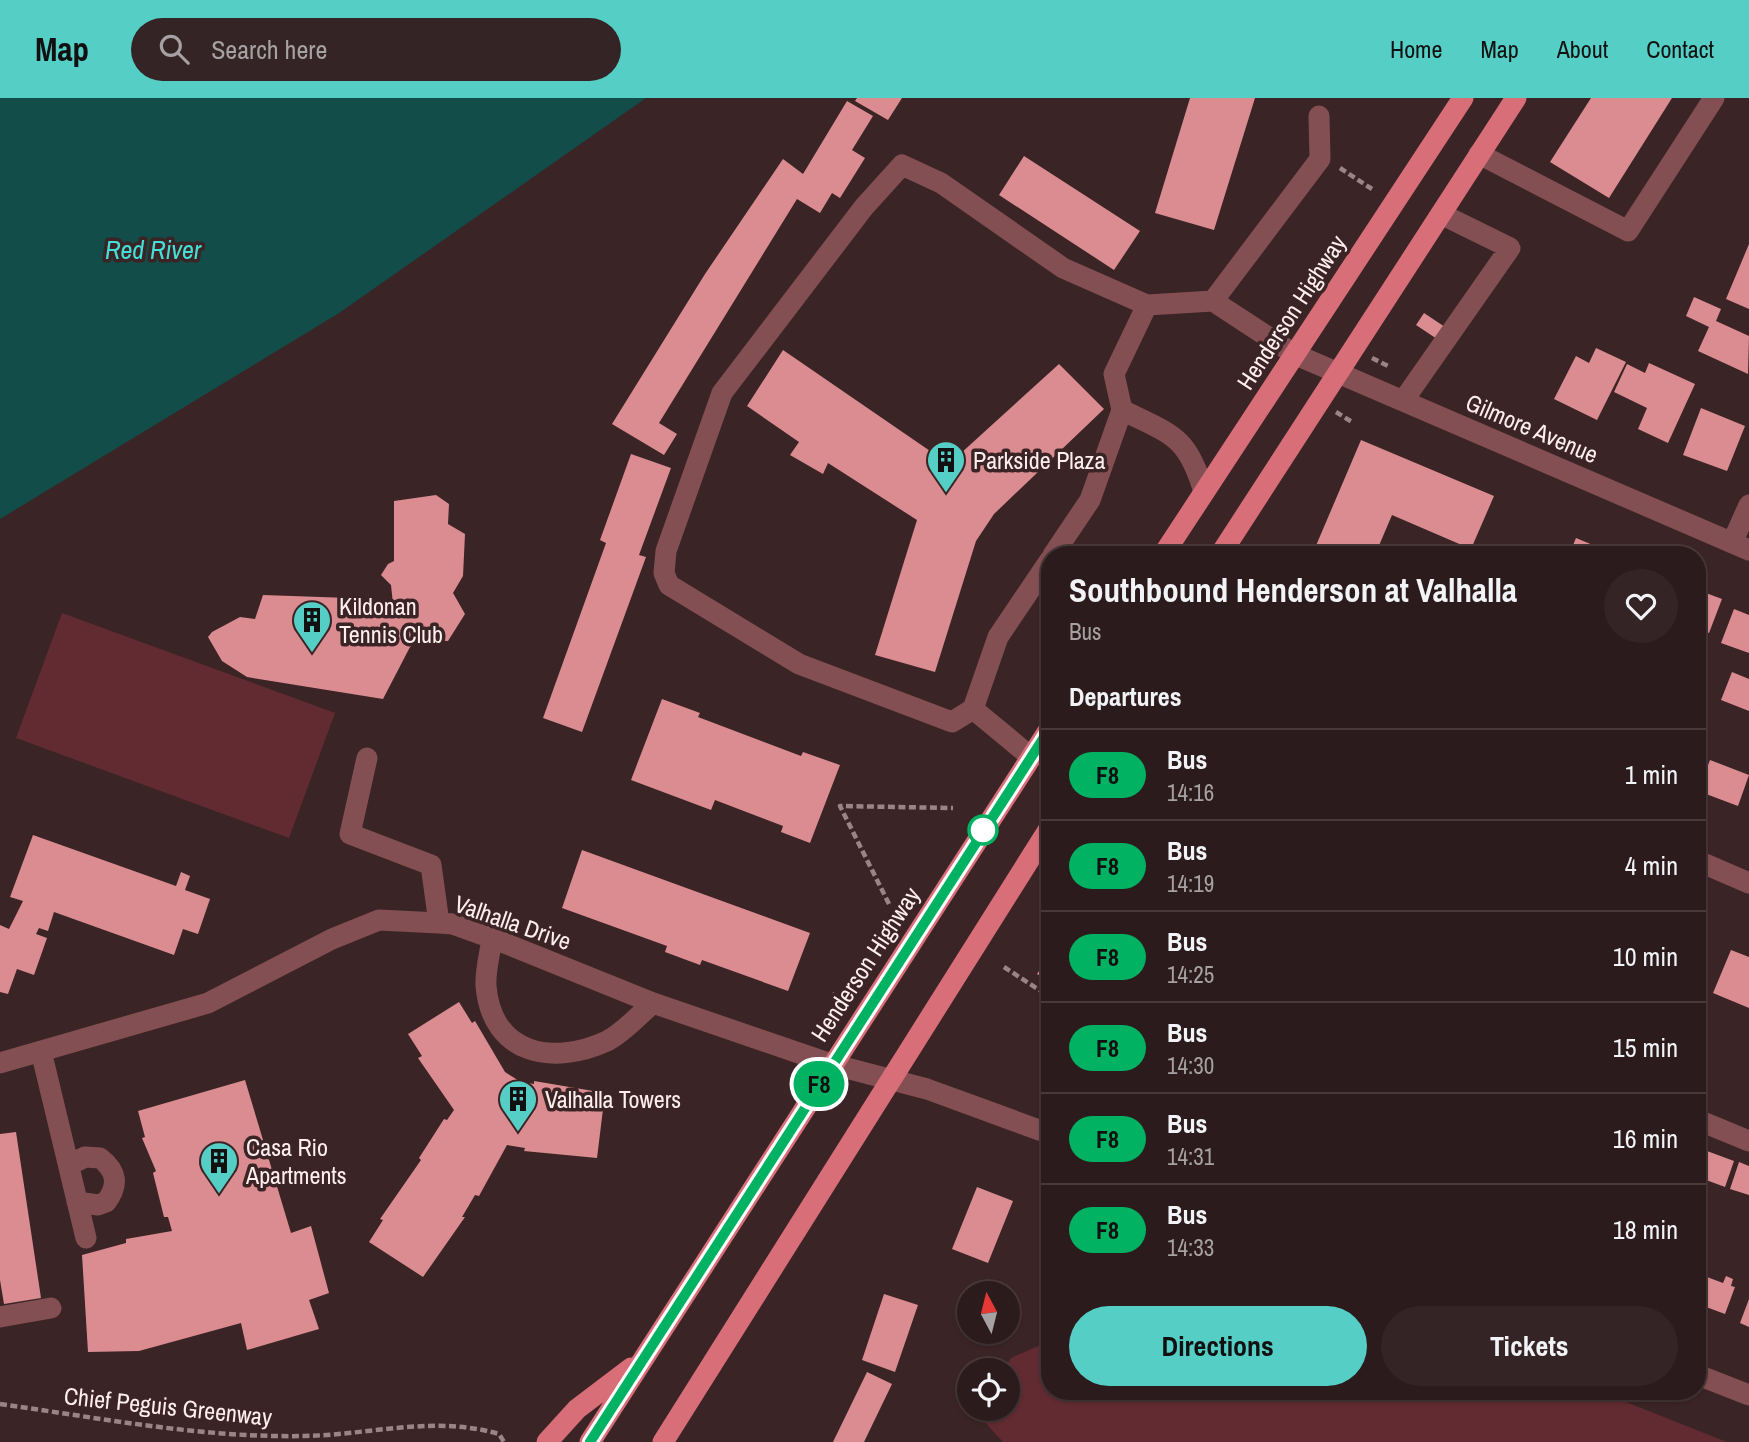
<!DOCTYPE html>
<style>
:root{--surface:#2c1b1c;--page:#342425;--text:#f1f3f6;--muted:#a6a1a3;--line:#48393b;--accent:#55cec6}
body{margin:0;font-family:"Archivo Narrow",sans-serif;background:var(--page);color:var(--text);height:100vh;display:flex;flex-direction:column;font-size:26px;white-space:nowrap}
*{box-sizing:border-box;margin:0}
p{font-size:23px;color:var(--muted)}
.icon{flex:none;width:38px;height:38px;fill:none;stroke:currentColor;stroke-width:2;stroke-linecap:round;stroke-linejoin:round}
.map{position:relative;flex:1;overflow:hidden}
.details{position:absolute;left:1041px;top:448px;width:665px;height:854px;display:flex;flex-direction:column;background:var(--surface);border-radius:28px;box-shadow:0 2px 5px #0004,0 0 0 2px var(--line)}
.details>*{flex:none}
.badge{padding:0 14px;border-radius:23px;font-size:24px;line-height:46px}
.needle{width:46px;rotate:353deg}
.buttons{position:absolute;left:957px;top:1183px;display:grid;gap:14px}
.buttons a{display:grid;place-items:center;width:63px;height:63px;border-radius:50%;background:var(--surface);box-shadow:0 2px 5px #0004,0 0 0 2px var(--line);font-size:35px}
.map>.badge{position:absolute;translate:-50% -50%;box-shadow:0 0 0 4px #fff}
h2{padding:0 28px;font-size:26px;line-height:63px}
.round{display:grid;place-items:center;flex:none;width:74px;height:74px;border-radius:37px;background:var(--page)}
.head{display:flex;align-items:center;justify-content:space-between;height:119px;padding:0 28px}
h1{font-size:33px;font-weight:700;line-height:52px}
.button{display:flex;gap:14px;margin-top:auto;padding:14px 28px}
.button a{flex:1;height:80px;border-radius:42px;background:var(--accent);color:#111;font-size:28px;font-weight:700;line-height:80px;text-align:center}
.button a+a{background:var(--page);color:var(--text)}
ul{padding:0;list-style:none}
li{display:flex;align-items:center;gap:21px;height:91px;padding:0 28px;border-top:2px solid var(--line)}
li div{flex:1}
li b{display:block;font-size:26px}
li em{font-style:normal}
li .badge{min-width:77px;font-weight:700;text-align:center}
header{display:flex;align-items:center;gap:42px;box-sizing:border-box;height:98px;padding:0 35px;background:var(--accent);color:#111}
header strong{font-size:33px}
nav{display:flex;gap:38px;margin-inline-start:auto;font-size:24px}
.search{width:490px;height:63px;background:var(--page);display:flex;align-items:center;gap:18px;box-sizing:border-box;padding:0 24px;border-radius:38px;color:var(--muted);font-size:26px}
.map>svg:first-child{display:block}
.green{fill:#622b31}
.water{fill:#124d49}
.building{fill:#db8c91}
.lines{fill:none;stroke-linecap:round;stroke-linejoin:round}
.path{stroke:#9a8586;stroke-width:4.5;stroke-dasharray:7 3.5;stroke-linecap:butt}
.minor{stroke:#834f53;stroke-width:21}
.major{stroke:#d86e78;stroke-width:21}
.line-casing{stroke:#fff;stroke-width:16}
.line{stroke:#00b262;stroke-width:10}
.stop-dot{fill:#fff;stroke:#00b262;stroke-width:3.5}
.labels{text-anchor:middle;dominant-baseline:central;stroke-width:7;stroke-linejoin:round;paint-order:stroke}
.street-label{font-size:24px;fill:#fee;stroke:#3b2425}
.poi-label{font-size:24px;fill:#fee;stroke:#3b2425;text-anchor:start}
.water-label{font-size:26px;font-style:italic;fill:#43e0d7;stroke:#3b2425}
</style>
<header>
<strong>Map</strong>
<div class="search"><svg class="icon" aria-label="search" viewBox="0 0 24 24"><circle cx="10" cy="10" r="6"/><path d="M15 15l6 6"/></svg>Search here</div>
<nav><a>Home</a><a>Map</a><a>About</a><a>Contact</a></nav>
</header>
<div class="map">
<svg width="1749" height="1344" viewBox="0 0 1749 1344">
<rect width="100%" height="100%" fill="#3b2425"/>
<path class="green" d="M62,515L335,615L289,740L16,640Z
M1050,1243V1293H1598L1727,1344H1003L980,1319L984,1311H1008V1272H1004L1011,1260Z"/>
<path class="water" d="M0,0H646L339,215L0,421Z"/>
<path class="building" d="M857,0H902L888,22L855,3Z
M1190,0H1255L1214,132L1155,115Z
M1591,0H1672L1609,100L1550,64Z
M847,3L873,18L852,52L865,60L840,100L832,95L820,115L797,101L659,325L677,336L664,357L612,326L705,176L783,61L803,76Z
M1024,58L1140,133L1114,172L999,97Z
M1749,146V211L1726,201Z
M1694,199L1721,211L1716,223L1749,238L1748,276L1698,253L1709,229L1686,218Z
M1424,215L1451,233L1443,245L1416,227Z
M1596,250L1626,264L1597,322L1554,301L1576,258L1589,265Z
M783,252L949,366L1059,266L1104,311L994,416L976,443L935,574L875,557L917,422L828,365L823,376L790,357L799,344L747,308Z
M1649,265L1695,286L1668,345L1638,331L1647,310L1614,294L1627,266L1645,275Z
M1701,310L1745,328L1727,373L1683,357Z
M1361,342L1494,398L1471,451L1392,417L1375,457H1312Z
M631,356L671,370L639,457L646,459L582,634L543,620L606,445L600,442Z
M436,397L449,406L448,426L465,436L463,478L453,495L465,516L448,543L422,542L410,549L383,601L247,579L222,563L208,539L212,534L240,519L255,521L263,497L349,500L370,519L393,506L391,487L381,477L388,466L394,463V403Z
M1576,440L1617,457H1569Z
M1698,492L1722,501L1709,535L1698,531Z
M1734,511L1749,517V555L1721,545Z
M1732,574L1749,581V613L1721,602Z
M662,601L700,615L698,619L801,658L803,654L840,667L810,745L781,734L783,728L715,702L711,712L631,682Z
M1710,662L1749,677L1738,708L1698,693Z
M33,737L176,788L181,774L190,778L185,792L210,801L198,836L183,831L174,857L54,814L48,833L39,830L36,836L47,840L34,877L17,871L8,896L0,894V827L9,831L23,803L10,799Z
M582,752L810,835L788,893L702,862L700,867L665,854L667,848L562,810Z
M1731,852L1749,859V910L1713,895Z
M1050,856V884L1037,876Z
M459,904L472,925L475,923L505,974L521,984L534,986V983L605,995L597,1060L524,1053L525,1050L507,1047L479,1098L475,1097L462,1119H465L423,1179L369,1144L383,1122L380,1121L421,1062L419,1060L444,1021L447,1022L454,1012L418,960L422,958L408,936Z
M245,982L291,1135L311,1128L329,1195L309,1202L319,1231L247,1252L241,1225L139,1253L88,1254L82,1157L126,1145V1141L172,1133L168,1119H164L153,1075L156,1073L142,1040L145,1039L138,1013Z
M16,1034L41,1200L4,1206L0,1182V1036Z
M1707,1053L1734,1063L1725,1089L1698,1079Z
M1739,1064L1749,1068V1097L1730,1091Z
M977,1089L1013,1103L988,1165L952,1151Z
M1726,1178L1733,1181L1731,1188L1735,1189L1725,1216L1698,1206L1707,1179L1723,1185Z
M884,1196L918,1207L895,1274L862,1262Z
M1749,1201V1229L1740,1225Z
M867,1274L892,1286L864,1344H833Z"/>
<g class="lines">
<path class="path" d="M1340,70L1372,91
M1372,260L1388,268
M1336,314L1352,324
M889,806L840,708L953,710
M1004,869L1050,899
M832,896L846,904
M0,1306C100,1320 202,1340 303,1338C370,1337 434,1317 499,1336L504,1344"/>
<path class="minor" d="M1479,56L1628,133L1714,0
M1213,203L1320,61L1319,18
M1403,303L1510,150L1441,116
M1122,312C1172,337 1187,337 1204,394
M1732,445L1749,407
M1053,457L1090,402L1122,312L1114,276L1147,207L1213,203L1294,256L1749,452
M973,611L952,624L799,566L669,487L664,475L666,453L722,295L864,109L902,67L941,85L1063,170L1147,207
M1031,659L973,611L998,539L1050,462
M367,660L350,736L431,767L439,825
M1698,763L1749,785
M492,840C490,856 485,873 486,888C492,957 553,968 607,943C623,935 639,917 653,905
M41,953L86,1140
M0,965L208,905L332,841L379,822L439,825L453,826L492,840L653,905L831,966L927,991L1050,1036
M1698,1022L1749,1043
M69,1067L85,1059L100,1060C117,1073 119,1087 106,1104L98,1107L77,1104
M0,1219L51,1210
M1698,1277L1749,1297"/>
<path class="major" d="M1163,457L1463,0
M1220,457L1516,0
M547,1344L577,1311L631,1270
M590,1344L1050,630
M663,1344L1050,729"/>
</g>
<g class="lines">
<defs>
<path id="line" d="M590,1344L1050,630"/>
</defs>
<use href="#line" class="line-casing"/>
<use href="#line" class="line"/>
</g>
<defs>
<symbol id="building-pin" viewBox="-11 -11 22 30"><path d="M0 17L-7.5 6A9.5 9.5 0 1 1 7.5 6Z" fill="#55cec6" stroke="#3b2425"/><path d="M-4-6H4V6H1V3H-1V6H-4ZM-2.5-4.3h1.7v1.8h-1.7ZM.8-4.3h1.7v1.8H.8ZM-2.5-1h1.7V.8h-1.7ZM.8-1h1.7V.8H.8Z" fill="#111"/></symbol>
</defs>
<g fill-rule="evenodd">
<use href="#building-pin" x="924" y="340" width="44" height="60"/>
<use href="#building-pin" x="290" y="500" width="44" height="60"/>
<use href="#building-pin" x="496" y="979" width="44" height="60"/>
<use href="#building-pin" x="197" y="1041" width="44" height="60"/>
</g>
<circle class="stop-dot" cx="983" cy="732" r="14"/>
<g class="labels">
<g class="street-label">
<text transform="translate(1291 214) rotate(-57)">Henderson Highway</text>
<text transform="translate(1532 330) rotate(23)">Gilmore Avenue</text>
<text transform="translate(513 824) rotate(19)">Valhalla Drive</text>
<text transform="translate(865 866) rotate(-57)">Henderson Highway</text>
<text transform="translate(168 1308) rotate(6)">Chief Peguis Greenway</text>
</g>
<g class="poi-label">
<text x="973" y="362">Parkside Plaza</text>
<text x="339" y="508">Kildonan<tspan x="339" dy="28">Tennis Club</tspan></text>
<text x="545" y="1001">Valhalla Towers</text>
<text x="246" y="1049">Casa Rio<tspan x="246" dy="28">Apartments</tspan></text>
</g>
<g class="water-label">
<text x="153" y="151">Red River</text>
</g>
</g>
</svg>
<div class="buttons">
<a><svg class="needle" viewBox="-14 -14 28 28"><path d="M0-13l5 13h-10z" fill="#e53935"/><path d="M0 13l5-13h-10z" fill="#a6a1a3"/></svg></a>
<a><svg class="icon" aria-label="locate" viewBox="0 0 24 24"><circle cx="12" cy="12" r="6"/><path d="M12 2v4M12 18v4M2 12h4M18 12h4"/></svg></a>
</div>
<b class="badge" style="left:819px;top:986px;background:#00b262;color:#111">F8</b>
<section class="details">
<div class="head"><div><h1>Southbound Henderson at Valhalla</h1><p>Bus</p></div><a class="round"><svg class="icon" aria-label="heart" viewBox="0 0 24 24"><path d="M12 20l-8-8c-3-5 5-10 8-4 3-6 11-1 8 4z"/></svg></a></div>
<h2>Departures</h2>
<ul>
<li><span class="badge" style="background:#00b262;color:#111">F8</span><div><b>Bus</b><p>14:16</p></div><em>1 min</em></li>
<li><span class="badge" style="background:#00b262;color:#111">F8</span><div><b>Bus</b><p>14:19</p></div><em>4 min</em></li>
<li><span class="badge" style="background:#00b262;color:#111">F8</span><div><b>Bus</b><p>14:25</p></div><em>10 min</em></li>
<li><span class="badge" style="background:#00b262;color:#111">F8</span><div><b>Bus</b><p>14:30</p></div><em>15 min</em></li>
<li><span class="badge" style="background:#00b262;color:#111">F8</span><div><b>Bus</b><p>14:31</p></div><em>16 min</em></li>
<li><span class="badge" style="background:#00b262;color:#111">F8</span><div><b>Bus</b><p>14:33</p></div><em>18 min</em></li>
</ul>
<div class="button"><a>Directions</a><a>Tickets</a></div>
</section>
</div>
